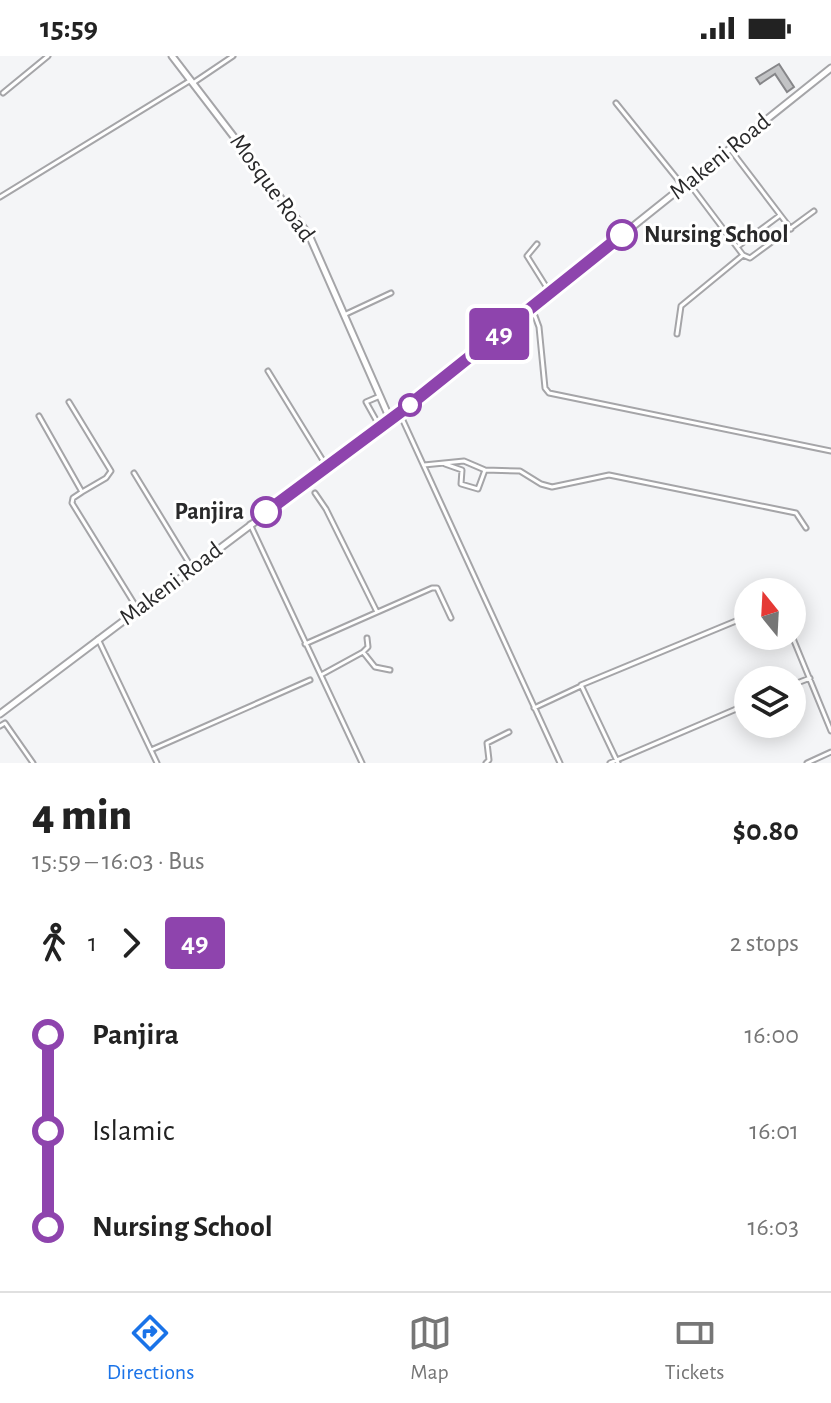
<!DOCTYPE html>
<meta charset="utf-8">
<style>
:root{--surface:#fff;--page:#f2f2f2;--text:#222;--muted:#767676;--line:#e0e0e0;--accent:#1a73e8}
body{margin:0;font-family:"Alegreya Sans",sans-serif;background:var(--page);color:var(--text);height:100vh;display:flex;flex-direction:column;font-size:30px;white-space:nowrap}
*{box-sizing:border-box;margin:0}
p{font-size:26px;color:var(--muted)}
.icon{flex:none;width:44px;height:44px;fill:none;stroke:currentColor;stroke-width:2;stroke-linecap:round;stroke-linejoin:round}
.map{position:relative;height:707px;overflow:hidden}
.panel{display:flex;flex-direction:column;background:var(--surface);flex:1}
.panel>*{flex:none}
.badge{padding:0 16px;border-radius:6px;font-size:28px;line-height:52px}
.needle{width:52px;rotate:342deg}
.tools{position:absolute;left:734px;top:522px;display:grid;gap:16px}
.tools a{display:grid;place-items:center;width:72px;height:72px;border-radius:50%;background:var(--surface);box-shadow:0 4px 20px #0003;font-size:40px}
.map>.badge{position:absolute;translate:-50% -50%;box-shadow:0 0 0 4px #fff}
.legs{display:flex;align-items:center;gap:12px;height:88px;padding:0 32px;font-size:26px}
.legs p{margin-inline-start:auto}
.overview{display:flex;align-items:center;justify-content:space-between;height:136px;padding:0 32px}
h1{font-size:44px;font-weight:800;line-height:60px}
ul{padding:0 32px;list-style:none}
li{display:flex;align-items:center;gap:28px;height:96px;font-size:30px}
li i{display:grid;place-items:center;width:12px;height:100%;margin:0 10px;background:currentColor}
li i::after{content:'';width:20px;height:20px;margin:-10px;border:6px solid;border-radius:50%;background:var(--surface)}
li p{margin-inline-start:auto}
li:first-child i{background:linear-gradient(#0000 50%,currentColor 0)}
li:last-child i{background:linear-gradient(currentColor 50%,#0000 0)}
.status{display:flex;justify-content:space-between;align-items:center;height:56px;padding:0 40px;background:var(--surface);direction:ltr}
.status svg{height:22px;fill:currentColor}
.tab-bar{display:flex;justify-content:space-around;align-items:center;height:112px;border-top:2px solid var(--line);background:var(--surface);font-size:22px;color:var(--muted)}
.tab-bar a{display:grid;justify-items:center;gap:4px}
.tab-bar .on{color:var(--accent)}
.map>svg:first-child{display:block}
.building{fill:#c2c3c5;stroke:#868689;stroke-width:2}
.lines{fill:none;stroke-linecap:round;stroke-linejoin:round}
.minor-casing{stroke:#a5a5a8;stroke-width:7}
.tertiary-casing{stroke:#a5a5a8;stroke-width:9}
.secondary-casing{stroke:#a5a5a8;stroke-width:9}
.minor{stroke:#fff;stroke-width:3}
.tertiary{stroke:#fff;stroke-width:5}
.secondary{stroke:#fff;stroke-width:5}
.line-1-casing{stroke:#fff;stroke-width:18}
.line-1{stroke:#8e44ad;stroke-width:12}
.stop-1-dot{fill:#fff;stroke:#8e44ad;stroke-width:4}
.labels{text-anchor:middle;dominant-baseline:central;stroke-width:6;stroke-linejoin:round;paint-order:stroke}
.street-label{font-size:24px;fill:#29292a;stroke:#fff}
.stop-label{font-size:24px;font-weight:bold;fill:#29292a;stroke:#fff;text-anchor:start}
</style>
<div class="status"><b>15:59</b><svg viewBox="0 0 49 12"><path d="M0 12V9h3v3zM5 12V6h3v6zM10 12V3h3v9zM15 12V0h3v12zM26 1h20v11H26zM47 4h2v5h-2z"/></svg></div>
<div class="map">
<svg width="831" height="707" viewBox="0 0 831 707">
<rect width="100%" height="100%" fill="#f4f5f7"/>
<path class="building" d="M779,8L794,31L787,36L775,18L760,28L756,22Z"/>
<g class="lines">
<defs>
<path id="minor" d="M193,27L233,0
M3,37L48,0
M616,47L683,130
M730,93L791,173
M0,141L191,24
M537,188L527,200L549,235
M737,191L779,160
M743,199L750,202L814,155
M532,252L539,271L545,332L549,337L831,395
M346,258L391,237
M677,278L681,250L743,199L688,126
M268,315L327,411
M380,340L366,346L380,371
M69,346L111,415L106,422L82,436
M400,358L560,707
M39,360L82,436L73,442L72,447L137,552
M445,408L462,414L461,428L478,433L485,414
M424,409L464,405L485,414L520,415L541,428L552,431L609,419L796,457L806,472
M134,417L192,512
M315,437L326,453L377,556
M250,468L362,707
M792,580L831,675
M98,583L157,707
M305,588L432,532H437L451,562
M363,596L375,611L390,614
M321,619L363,596L368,591L367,582
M792,629L810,622
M534,652L581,630
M0,670L5,667L33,707
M151,694L310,624
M486,707L489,704L487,687L509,676
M610,707L748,648
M618,707L581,629L748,560
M807,707L831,696"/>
<path id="tertiary" d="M172,0L309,179L390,363"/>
<path id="secondary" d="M0,658L402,355L831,12"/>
</defs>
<use href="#minor" class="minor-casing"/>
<use href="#tertiary" class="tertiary-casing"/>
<use href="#secondary" class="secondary-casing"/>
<use href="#minor" class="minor"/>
<use href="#tertiary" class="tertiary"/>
<use href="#secondary" class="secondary"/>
</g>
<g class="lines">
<defs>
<path id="line-1" d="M266,456L402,355L622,179"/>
</defs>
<use href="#line-1" class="line-1-casing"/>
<use href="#line-1" class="line-1"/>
</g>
<g class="stop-1-dot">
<circle cx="622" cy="179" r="14"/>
<circle cx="410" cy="349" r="10"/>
<circle cx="266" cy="456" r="14"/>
</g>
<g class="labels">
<g class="street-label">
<text transform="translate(720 101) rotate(-39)">Makeni Road</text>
<text transform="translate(272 132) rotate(54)">Mosque Road</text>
<text transform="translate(171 528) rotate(-37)">Makeni Road</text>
</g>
<g class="stop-label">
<text x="644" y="179">Nursing School</text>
<text x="244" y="456" text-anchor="end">Panjira</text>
</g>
</g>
</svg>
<div class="tools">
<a><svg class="needle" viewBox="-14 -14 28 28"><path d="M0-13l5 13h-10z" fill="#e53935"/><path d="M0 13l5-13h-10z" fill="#767676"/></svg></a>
<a><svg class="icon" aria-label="layers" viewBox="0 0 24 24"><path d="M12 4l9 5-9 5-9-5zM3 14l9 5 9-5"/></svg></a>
</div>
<b class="badge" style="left:499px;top:278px;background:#8e44ad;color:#fff">49</b>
</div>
<section class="panel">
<div class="overview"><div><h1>4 min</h1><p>15:59 – 16:03 · Bus</p></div><b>$0.80</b></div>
<div class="legs"><svg class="icon" aria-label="walk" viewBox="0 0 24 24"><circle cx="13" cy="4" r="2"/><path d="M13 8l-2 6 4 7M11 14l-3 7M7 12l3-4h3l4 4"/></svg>1<svg class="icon" aria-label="forward" viewBox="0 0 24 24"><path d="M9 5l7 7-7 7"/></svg><b class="badge" style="background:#8e44ad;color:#fff">49</b><p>2 stops</p></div>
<ul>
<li><i style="color:#8e44ad"></i><b>Panjira</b><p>16:00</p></li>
<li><i style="color:#8e44ad"></i><span>Islamic</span><p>16:01</p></li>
<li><i style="color:#8e44ad"></i><b>Nursing School</b><p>16:03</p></li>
</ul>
</section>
<nav class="tab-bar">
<a class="on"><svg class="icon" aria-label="directions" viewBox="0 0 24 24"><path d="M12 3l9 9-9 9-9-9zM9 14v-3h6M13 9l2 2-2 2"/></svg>Directions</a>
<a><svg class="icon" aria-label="map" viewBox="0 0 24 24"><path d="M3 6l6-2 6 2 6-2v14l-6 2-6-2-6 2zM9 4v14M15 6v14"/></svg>Map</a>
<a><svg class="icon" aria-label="tickets" viewBox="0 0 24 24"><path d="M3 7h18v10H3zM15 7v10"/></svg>Tickets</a>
</nav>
